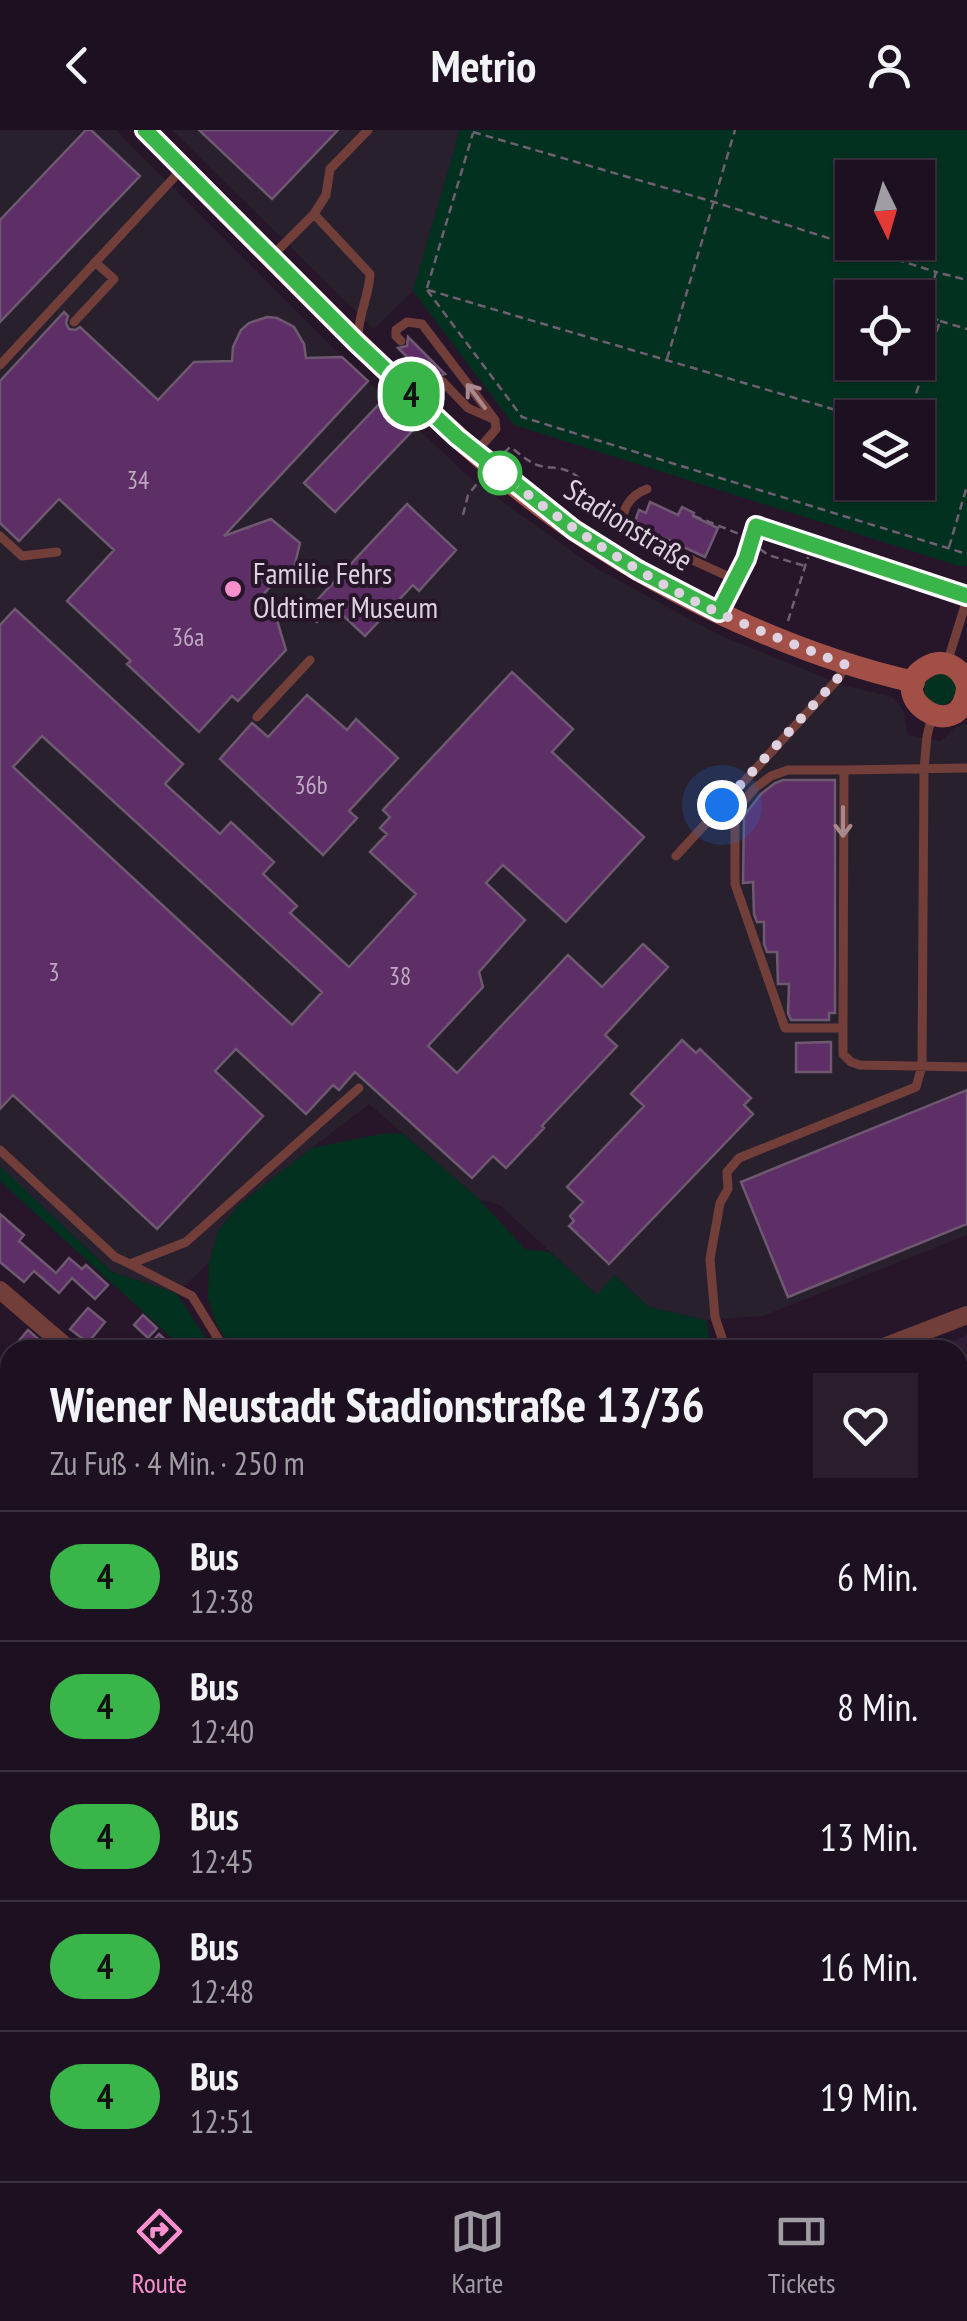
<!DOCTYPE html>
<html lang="de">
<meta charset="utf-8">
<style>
:root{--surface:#1d1020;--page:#2a1e2d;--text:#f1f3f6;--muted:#a09da5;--line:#3b303e;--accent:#f790cd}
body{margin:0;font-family:"PT Sans Narrow",sans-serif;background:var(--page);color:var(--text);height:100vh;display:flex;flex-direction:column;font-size:38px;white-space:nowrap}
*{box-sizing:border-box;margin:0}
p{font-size:32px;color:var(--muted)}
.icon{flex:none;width:55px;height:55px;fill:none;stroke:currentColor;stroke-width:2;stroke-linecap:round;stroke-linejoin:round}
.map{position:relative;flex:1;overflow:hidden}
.details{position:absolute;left:0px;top:1210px;width:968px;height:842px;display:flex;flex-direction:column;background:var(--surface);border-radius:30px 30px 0 0;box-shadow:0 2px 8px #0004,0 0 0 2px var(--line)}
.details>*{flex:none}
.badge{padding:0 20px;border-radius:32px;font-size:35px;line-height:65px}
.needle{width:65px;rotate:175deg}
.controls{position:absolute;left:835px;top:30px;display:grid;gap:20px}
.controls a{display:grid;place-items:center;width:100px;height:100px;border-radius:0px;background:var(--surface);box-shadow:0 2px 8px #0004,0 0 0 2px var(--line);font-size:50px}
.you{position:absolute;width:50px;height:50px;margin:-25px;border:8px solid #fff;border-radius:50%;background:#1a73e8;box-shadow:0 0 0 15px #1a73e833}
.map>.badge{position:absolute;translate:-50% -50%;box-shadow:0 0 0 5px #fff}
.round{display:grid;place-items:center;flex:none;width:105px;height:105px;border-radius:0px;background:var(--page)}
.headline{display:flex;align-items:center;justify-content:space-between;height:170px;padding:0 50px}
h1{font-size:48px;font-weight:700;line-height:75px}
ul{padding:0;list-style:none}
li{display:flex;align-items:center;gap:30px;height:130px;padding:0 50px;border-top:2px solid var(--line)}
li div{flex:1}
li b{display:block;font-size:38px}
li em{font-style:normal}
li .badge{min-width:110px;font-weight:700;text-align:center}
header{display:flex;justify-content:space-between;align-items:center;height:130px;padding:0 50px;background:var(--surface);font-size:45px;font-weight:700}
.tab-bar{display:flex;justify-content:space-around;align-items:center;height:140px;border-top:2px solid var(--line);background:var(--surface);font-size:28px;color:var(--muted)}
.tab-bar a{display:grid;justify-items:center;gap:5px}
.tab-bar .on{color:var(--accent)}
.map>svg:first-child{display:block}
.commercial{fill:#29202e}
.built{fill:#321d36}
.green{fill:#033120;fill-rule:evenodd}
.building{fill:#5e2f66;stroke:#6e5971;stroke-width:2.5;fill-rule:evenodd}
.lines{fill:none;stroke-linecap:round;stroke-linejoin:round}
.path{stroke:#6f5f71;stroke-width:2.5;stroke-dasharray:8 5;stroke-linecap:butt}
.lane{stroke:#723e39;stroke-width:9}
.street{stroke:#723e39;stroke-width:18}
.secondary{stroke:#a24f47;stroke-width:22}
.rail{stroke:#897a8b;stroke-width:5;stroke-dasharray:15 8;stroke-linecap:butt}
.oneway{stroke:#a8888c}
.line-casing{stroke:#fff;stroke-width:22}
.line{stroke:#39b54a;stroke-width:15}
.walk{stroke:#ded2e0;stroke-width:10;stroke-dasharray:0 18}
.stop-dot{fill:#fff;stroke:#39b54a;stroke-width:5}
.poi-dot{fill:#f790cd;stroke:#27152a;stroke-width:4}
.labels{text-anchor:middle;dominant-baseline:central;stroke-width:8;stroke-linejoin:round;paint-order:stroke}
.number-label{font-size:25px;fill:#bea9c2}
.street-label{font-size:30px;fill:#ded2e0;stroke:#27152a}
.poi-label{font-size:30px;fill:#ded2e0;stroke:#27152a;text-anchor:start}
</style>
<header><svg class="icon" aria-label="back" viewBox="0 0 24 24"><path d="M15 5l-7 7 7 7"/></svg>Metrio<svg class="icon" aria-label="person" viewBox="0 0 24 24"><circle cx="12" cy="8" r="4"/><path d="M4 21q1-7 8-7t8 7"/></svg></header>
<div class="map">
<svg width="967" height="2051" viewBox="0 0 967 2051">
<rect width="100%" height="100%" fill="#27152a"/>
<path class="commercial" d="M0,0H116L342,227L470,348L594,437L717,504L843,555L892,567L903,580L908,605L941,611L954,598L967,593V1105L763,1186L706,1190L649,1177L615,1145L598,1166L500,1075L479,1069L369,974L240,1074L218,1101L209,1133L176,1163L112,1142L0,1036Z
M172,0H460L413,161L374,199Z"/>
<path class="built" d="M967,1205V1267L958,1271V1220H929Z
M967,1528V1734L958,1723V1537Z
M10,1648V1700L0,1705V1652Z
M0,1990L10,1996V2042L26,2043L25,2051H0Z
M78,2042L354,2043V2051H77Z
M543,2042L808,2043V2051H543Z"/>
<path class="green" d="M460,0H967V436H959L514,295L413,161ZM852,48H918V112H852ZM852,168H918V232H852ZM852,288H918V352H852Z
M924 559a16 16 0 1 1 32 0a16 16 0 1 1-32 0Z
M402,1003L479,1069L525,1119L550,1122L597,1165L614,1145L649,1177L706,1190L712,1219L218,1220L227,1210L216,1194L208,1168L209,1133L218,1101L240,1074L312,1018L381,1004Z
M0,1036L112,1142L176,1163L214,1220H185L0,1051Z
M967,1267V1410L958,1412V1271Z
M958,1674H967V2051H808V2043L958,2042Z
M10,1700V1996L0,1990V1705Z
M26,2043V2042L78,2043L77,2051H25Z
M543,2043V2051H354V2042Z"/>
<path class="building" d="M86,0H91L140,46L0,192V90Z
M199,0H338L272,69Z
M64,182L68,186L66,193L69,199L75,200L80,197L158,270L194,232L232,231L233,217L241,200L249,193L267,187L277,188L294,197L304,214L306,228L342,227L368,251L224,406L271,389L300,413L294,438L287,439L258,470L276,487L286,520L238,571L232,566L199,602L127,534L131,531L67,471L114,420L59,369L19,411L0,393V251Z
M408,207L445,244L436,246L435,255L398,218L407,216Z
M382,271L413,300L335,382L304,353Z
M650,372L678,385L682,377L694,383L693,386L718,398L705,427L634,394L639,380L646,383Z
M407,374L456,420L419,461L413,455L365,506L333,476L317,492L306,482Z
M15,479L183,634L165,654L220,704L231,692L274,732L263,744L297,776L290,783L349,837L416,764L370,722L387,704L380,698L390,687L383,680L512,542L573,599L552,622L644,707L566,792L503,735L486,753L525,790L479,842L483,857L428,916L457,943L568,825L602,857L643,814L668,837L605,905L617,916L542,996L544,998L506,1038L493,1026L472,1048L355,942L339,960L333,955L306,984L236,919L215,941L263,986L157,1099L13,965L0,979V495ZM42,606L322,862L292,895L13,637Z
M307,565L347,600L356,589L398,628L349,681L357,688L323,725L220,629L252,593L268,607Z
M783,650H835V883H829V890H791L788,883L789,854H778L777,822H767L764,814V792H757L754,784L753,752L743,753L744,686L761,664L775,653Z
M682,910L696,923L700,919L751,968L744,975L753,984L609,1134L569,1096L574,1091L570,1086L583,1072L567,1057L644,976L631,964Z
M829,912H831V942H796V913Z
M967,960V1094L788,1167L741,1052Z
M0,1084L24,1105L19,1111L56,1143L69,1128L82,1139L86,1135L108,1155L95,1169L72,1148L59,1163L34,1141L24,1152L0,1132Z
M88,1178L105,1192L88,1213L70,1199Z
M143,1185L157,1198L148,1208L134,1195Z
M28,1200L45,1215L41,1220H11Z
M159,1204L176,1220H144Z"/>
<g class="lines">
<path class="path" d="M473,2L714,72L936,142
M427,158L473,3
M427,160L522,287L967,424
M428,160L863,288
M940,191L967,199
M667,229L735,0
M908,288L940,191L925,184L936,142L967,150
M504,323L510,317C519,323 527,331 537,335C546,338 554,337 562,339C586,345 594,368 594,390
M463,385L468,365L480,350
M694,386L742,405
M949,417L967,356
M760,419L768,425L805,436
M788,491L808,427
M0,1435L10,1444
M0,1484L10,1497
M0,1566L10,1562
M0,1748L10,1750
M43,2051L44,2042"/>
<path class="lane" d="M314,84L370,144C369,166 359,183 358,205
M272,126L314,84L326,65L330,39L368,0
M74,192L114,149L95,132
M401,211L396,206V200L407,192L422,194L495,290L468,278L442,251
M0,235L181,40
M477,321L496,299L495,290
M647,359C631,365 619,380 625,397L629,401L736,450
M0,406L22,426L57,422
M720,480L746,429L756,396L775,404L967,466
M948,530L967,469
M257,587L310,530
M967,638L844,640L843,898V924L851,932L860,935L967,937
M676,726L838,549L846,535
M843,898H785L735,754V685L740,675L755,658L771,646L788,640H844
M0,1020L115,1127L130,1134L186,1112L359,958
M130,1134L192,1166L225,1220
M726,1220L715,1187L710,1129L720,1073L728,1059L727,1042L739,1028L916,957L922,936L924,639L927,606L932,586
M0,1999H4L10,2007
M255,2042L288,2051
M17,2051V2042
M89,2051L90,2042
M200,2051L204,2042"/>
<path class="street" d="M0,1160L70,1220
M876,1220L967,1185
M0,1407L10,1416
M0,1629L10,1624"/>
<path class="secondary" d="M145,0C227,82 308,166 392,246C450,301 510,357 577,402C677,469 796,525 914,552
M967,556C962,537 943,526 925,538C881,565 960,619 967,559"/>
<path class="rail" d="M958,1251L967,1247
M0,1687L10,1682"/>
</g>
<defs><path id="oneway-shaft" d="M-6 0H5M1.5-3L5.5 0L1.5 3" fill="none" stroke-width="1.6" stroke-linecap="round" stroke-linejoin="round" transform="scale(2.5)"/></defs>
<g class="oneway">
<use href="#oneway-shaft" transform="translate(476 266) rotate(-127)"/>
<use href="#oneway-shaft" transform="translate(843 692) rotate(90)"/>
</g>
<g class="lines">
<defs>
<path id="line" d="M145,0L357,213L457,307L574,400L638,440L719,482L746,429L756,396L967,466"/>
</defs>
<use href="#line" class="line-casing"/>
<use href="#line" class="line"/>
<path class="walk" d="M500,343C568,397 640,446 719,483C761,502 804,518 846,535L838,548L722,675"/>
</g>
<circle class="stop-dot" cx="500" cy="343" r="20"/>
<circle class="poi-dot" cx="233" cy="459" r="10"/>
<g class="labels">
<g class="number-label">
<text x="138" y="350">34</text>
<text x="188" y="507">36a</text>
<text x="311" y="655">36b</text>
<text x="54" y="842">3</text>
<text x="400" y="846">38</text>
</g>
<g class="street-label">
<text transform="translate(629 394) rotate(32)">Stadionstraße</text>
</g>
<g class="poi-label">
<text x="253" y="442">Familie Fehrs<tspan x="253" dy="34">Oldtimer Museum</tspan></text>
</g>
</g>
</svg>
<div class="controls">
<a><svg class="needle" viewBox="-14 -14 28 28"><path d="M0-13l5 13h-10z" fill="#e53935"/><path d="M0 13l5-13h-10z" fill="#a09da5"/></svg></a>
<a><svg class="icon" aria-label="locate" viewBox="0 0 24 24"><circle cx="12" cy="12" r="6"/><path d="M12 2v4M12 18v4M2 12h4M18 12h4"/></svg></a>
<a><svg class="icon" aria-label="layers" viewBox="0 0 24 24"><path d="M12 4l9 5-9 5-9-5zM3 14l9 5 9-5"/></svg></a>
</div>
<div class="you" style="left:722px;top:675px"></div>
<b class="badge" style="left:411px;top:264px;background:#39b54a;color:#111">4</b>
<section class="details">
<div class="headline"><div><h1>Wiener Neustadt Stadionstraße 13/36</h1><p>Zu Fuß · 4 Min. · 250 m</p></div><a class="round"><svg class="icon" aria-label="heart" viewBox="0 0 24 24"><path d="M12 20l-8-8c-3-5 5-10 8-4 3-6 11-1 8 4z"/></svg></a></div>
<ul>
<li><span class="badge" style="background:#39b54a;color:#111">4</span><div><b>Bus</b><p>12:38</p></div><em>6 Min.</em></li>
<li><span class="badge" style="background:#39b54a;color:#111">4</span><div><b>Bus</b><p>12:40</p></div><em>8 Min.</em></li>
<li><span class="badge" style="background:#39b54a;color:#111">4</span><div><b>Bus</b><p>12:45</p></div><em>13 Min.</em></li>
<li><span class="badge" style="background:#39b54a;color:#111">4</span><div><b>Bus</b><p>12:48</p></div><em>16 Min.</em></li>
<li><span class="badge" style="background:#39b54a;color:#111">4</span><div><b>Bus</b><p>12:51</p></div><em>19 Min.</em></li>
</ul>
</section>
</div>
<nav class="tab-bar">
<a class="on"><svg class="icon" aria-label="directions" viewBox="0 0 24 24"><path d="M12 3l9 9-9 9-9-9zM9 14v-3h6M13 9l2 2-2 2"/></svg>Route</a>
<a><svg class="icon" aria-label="map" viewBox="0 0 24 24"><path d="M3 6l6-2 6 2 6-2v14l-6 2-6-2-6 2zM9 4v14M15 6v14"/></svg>Karte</a>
<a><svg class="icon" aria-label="tickets" viewBox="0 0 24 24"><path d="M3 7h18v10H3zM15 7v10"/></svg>Tickets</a>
</nav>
